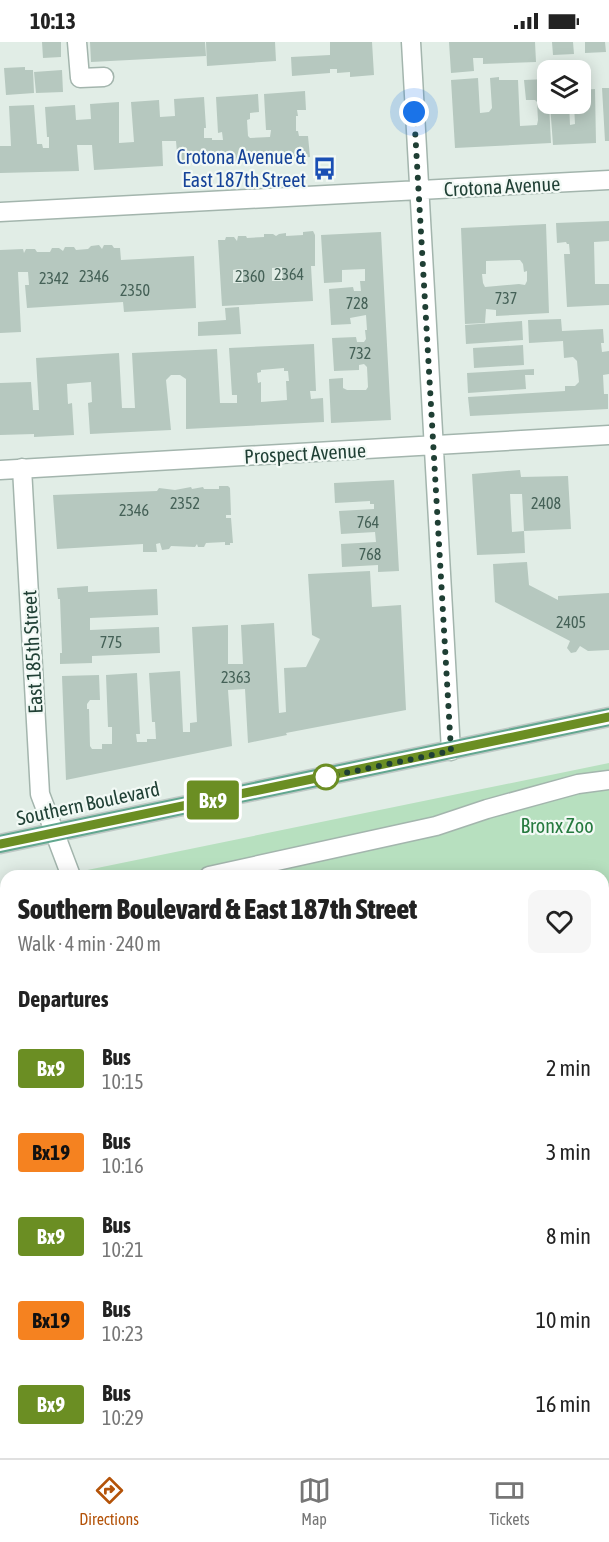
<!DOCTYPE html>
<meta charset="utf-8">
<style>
:root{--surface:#fff;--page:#f6f6f6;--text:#222;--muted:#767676;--line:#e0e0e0;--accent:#b45309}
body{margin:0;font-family:"Asap Condensed",sans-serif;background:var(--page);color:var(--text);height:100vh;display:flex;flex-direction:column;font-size:22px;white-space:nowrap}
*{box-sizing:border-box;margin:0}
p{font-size:20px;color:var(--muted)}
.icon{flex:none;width:33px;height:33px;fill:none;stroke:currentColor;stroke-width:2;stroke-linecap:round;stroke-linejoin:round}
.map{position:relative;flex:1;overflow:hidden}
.side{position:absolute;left:0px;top:828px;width:609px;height:588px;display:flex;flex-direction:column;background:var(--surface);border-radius:18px 18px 0 0;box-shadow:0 3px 15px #0003}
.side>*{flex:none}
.badge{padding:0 12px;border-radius:4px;font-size:21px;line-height:39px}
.tools{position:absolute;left:537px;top:18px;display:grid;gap:12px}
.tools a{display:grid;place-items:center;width:54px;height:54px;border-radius:12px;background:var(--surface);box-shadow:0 3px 15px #0003;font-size:30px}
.you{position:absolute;width:30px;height:30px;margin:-15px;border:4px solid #fff;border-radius:50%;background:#1a73e8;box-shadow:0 0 0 9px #1a73e833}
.map>.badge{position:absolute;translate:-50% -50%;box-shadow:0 0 0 3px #fff}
h2{padding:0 18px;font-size:22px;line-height:54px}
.round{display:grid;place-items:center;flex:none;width:63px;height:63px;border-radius:12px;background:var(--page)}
.headline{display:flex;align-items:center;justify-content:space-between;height:102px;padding:0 18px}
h1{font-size:28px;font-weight:800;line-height:45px}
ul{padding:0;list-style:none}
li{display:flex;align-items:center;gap:18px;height:84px;padding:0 18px}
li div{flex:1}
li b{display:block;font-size:22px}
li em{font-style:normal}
li .badge{min-width:66px;font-weight:700;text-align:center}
.status{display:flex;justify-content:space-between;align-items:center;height:42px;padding:0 30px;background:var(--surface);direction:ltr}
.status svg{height:16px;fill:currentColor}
.dock{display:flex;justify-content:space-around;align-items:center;height:84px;border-top:2px solid var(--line);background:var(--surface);font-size:16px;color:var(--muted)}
.dock a{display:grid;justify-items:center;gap:3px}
.dock .on{color:var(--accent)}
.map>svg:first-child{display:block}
.green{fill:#b7e0bf}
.building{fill:#b6c8bf;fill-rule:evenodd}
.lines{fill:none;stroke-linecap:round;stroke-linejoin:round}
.minor-casing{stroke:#a3b5ad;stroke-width:21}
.major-casing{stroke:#c0c9c6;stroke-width:21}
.minor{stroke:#fff;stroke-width:18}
.major{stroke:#61a78f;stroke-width:18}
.line-casing{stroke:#fff;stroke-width:14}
.line{stroke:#6b8e23;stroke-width:9}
.walk{stroke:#1f3f34;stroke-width:6;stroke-dasharray:0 10.8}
.stop-dot{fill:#fff;stroke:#6b8e23;stroke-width:3}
.labels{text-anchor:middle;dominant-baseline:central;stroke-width:4.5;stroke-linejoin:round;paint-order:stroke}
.number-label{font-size:16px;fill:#456157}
.transit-label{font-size:20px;fill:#164399;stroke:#f2f9f5;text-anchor:end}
.street-label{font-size:20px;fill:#1f3f34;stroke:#f2f9f5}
.park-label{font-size:20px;fill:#267a3f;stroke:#f2f9f5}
</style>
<div class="status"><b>10:13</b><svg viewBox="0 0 49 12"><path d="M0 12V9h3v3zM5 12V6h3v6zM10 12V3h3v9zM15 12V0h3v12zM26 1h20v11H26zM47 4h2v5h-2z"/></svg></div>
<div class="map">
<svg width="609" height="1416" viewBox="0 0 609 1416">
<rect width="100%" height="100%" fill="#e1ede6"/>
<path class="green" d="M609,721V1416H0V846L6,845V1410H603V834H58Z"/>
<path class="building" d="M42,0H61V15L43,16Z
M90,0H205L206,14L91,20Z
M206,0H275L276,19L207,24Z
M330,0H372L374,33L350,35V30L337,31V27H330V31L292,34L291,15L330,13Z
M449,0H535L536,20L483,22V16H473L474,29L451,31Z
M552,0H573L574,12L553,13Z
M585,0H605L606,10L585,11Z
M589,23L590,38H580V28H573V24Z
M25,25V28H33L34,51L6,53L4,26Z
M62,28L63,50L36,51L34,30Z
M499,35V38H518L520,84L537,83L538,78L537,60L535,58H526L524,38L548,37V62H549L551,101L455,106L451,38L478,36L480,71L489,70L492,66L490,36Z
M602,46H609V99H605Z
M595,47L596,101L553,103L550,62H569L570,83L575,82L574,62H580V48Z
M305,49L306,68H297L298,74H296V89H298L299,94H308L310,115L178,123L176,99H162L163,124L94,128L92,103H77L79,129L0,131V104H11L9,64L34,63L37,102H42L43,106H49V95H47L45,65L75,63L76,78L91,77L90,62L119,60V101L134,100L131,60L159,58L160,75L175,74L174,57L204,55L206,86H204V96H212V98H223L222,90L218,91L216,55L258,52L259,70L250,71V77L247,78L248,94L250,96L270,95L271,88H266L264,52Z
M609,179V199L594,200L595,242H609V263L567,265L564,212H570L569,202H567L566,200L557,201L556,181Z
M546,182L549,271L496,274V268L486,267L485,281L465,282L461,186ZM520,218L523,222L524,230L527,229V239L525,243L519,242L485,245L483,241L482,232H486V219Z
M313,189L315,193V224H311L313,259L222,264L218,198H225L226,195H234L237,199L238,194H246L247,196L264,195V192H273L276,194L279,192L286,191V194L303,193V190ZM282,225L283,239H272V226ZM238,227H243V241H233V228Z
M381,190L391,378L331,381L329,337L343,336V346L347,348H366L368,345L367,325L364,322L359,323V328L334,329L332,296L356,295L357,300H364L366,297L365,288H367L366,273L350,276L351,282L331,283L329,247L353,245L354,249H361L360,239H365V227L342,228V240L324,241L321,193Z
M99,203L102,207L104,203H112L114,206H120L121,218L194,214L196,266L124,270L123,260L27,266L25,243H29L28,230H18L21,290L0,291V208L23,207L24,211L26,207H35L37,210H50L52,206H59L63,209L65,205H74L76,208L88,207L91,204Z
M239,265L241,292L198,294V280L226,278L225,266Z
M561,277L562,289L603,287L604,301H601L602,310L609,309V332L603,333L604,352H608V367L470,374L468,355L565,349V344H575L579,340L577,319L573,315L564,316L563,299L529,301L528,278Z
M522,279L523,298L466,302L465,283Z
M314,302L316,349H310L311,357L323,356L324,380L186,387V337L180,333H171L166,338L171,388L90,392L88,361L92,360L91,340L67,342L68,362L72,361L74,393L34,395V392L0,393V341L31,340L33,368H39L36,316L119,311L122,366H135L132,311L217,307L220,361H237V353H232L229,306ZM284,326V329H288L289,339H286L287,358L261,360V340L258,341L257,331L261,330V328Z
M523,303L524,323L474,326L473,306Z
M534,327V333H525L526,347L468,351L467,331Z
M520,428L521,435L568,434L571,487L524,489L522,452H510L512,490L524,489L525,511L477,513L472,432Z
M394,438L399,529L378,530V523L342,525L341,502L376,500L375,490L341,492L339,469L374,467V462H370V459L335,461L334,441Z
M219,444H228L230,446L231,473H226V476H231L233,501H230V503H225V500L206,501L204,505H198L197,502L195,505L171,504L169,507L162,508L160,501L156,502L157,510H143V502L57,507L53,453L157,449L159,446L175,448L191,445L192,447L203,445L204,447H219Z
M527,520L529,543L558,558V554L609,551V608L588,609L580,604L576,610L571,611L567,606L570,599L495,560L493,522Z
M370,529L372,565L401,563L406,668L286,691L287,693L248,701L245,647L228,648L232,704L66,738L62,634L99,633L100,658H90L87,662V667H89L90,704L92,707H102V702H112V685H108L106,633L137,631L140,692H136L137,700H147V697H156L155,680H152L149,631L180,629L183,690H190V681L197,680L192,585L228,583V622H243L241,583L274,581L279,671L286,670L284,626L306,625L320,597L312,593L308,532Z
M88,544V550L157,547L158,573L90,576V588L159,585L160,611L92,614V621L60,622V611H62L60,557H58L57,546Z
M0,976L6,983V1020L0,1027Z
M603,1099H609V1138H603Z
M603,1192H609V1214H603Z
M603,1386L607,1387L606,1401H609L607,1416H372V1413L370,1412V1410H603Z"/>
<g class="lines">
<defs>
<path id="minor" d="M77,0L80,36L104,35
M411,0L451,709
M0,170L609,138
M22,426L40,752L71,834
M0,428L609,393
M209,834L436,784L487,767L578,742L609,738
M2,967L6,960
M0,1181L6,1172"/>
<path id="major" d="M0,802L609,675"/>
</defs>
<use href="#minor" class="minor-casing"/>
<use href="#major" class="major-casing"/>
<use href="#minor" class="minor"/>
<use href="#major" class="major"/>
</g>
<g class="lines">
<defs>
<path id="line" d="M0,802L609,675"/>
</defs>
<use href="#line" class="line-casing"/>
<use href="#line" class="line"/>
<path class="walk" d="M326,735L451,709L414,70"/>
</g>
<defs>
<symbol id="bus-bare" viewBox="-9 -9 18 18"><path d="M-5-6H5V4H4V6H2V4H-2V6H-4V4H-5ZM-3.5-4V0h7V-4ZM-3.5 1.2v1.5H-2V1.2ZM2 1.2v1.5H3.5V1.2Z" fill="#1a4fb4" stroke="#f2f9f5" stroke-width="2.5" paint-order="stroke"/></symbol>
</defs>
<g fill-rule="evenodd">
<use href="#bus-bare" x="308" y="110" width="33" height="33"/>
</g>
<circle class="stop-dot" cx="326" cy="735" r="12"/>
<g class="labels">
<g class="number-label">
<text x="289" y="232">2364</text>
<text x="94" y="234">2346</text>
<text x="250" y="234">2360</text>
<text x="54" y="236">2342</text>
<text x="135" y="248">2350</text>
<text x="506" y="256">737</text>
<text x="357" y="261">728</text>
<text x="360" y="311">732</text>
<text x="185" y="461">2352</text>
<text x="546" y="461">2408</text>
<text x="134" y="468">2346</text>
<text x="368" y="480">764</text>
<text x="370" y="512">768</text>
<text x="571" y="580">2405</text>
<text x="111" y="600">775</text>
<text x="236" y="635">2363</text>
</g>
<g class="transit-label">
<text x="306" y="114">Crotona Avenue &amp;<tspan x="306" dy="23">East 187th Street</tspan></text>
</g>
<g class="street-label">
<text transform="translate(502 144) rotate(-3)">Crotona Avenue</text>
<text transform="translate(305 411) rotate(-3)">Prospect Avenue</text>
<text transform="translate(32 610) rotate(-93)">East 185th Street</text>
<text transform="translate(88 761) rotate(-12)">Southern Boulevard</text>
</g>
<g class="park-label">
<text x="557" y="783">Bronx Zoo</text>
</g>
</g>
</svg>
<div class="tools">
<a><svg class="icon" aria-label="layers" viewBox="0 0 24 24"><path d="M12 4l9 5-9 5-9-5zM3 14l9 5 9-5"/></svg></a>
</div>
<div class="you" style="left:414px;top:70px"></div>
<b class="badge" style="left:213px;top:758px;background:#6b8e23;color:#fff">Bx9</b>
<section class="side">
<div class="headline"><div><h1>Southern Boulevard &amp; East 187th Street</h1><p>Walk · 4 min · 240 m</p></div><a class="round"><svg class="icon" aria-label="heart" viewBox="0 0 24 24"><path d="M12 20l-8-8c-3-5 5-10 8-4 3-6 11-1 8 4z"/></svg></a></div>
<h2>Departures</h2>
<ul>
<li><span class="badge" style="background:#6b8e23;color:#fff">Bx9</span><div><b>Bus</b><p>10:15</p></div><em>2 min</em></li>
<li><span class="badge" style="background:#f58220;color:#111">Bx19</span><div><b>Bus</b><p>10:16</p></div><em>3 min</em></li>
<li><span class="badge" style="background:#6b8e23;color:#fff">Bx9</span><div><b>Bus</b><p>10:21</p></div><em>8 min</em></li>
<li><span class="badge" style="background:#f58220;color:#111">Bx19</span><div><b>Bus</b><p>10:23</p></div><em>10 min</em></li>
<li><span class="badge" style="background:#6b8e23;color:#fff">Bx9</span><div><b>Bus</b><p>10:29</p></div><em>16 min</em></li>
</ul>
</section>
</div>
<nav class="dock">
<a class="on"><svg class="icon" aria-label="directions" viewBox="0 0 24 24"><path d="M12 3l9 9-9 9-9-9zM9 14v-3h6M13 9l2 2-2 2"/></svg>Directions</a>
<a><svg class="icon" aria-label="map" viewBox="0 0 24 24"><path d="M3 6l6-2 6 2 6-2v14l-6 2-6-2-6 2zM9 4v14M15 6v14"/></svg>Map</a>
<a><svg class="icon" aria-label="tickets" viewBox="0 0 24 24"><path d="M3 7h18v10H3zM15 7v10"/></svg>Tickets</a>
</nav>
